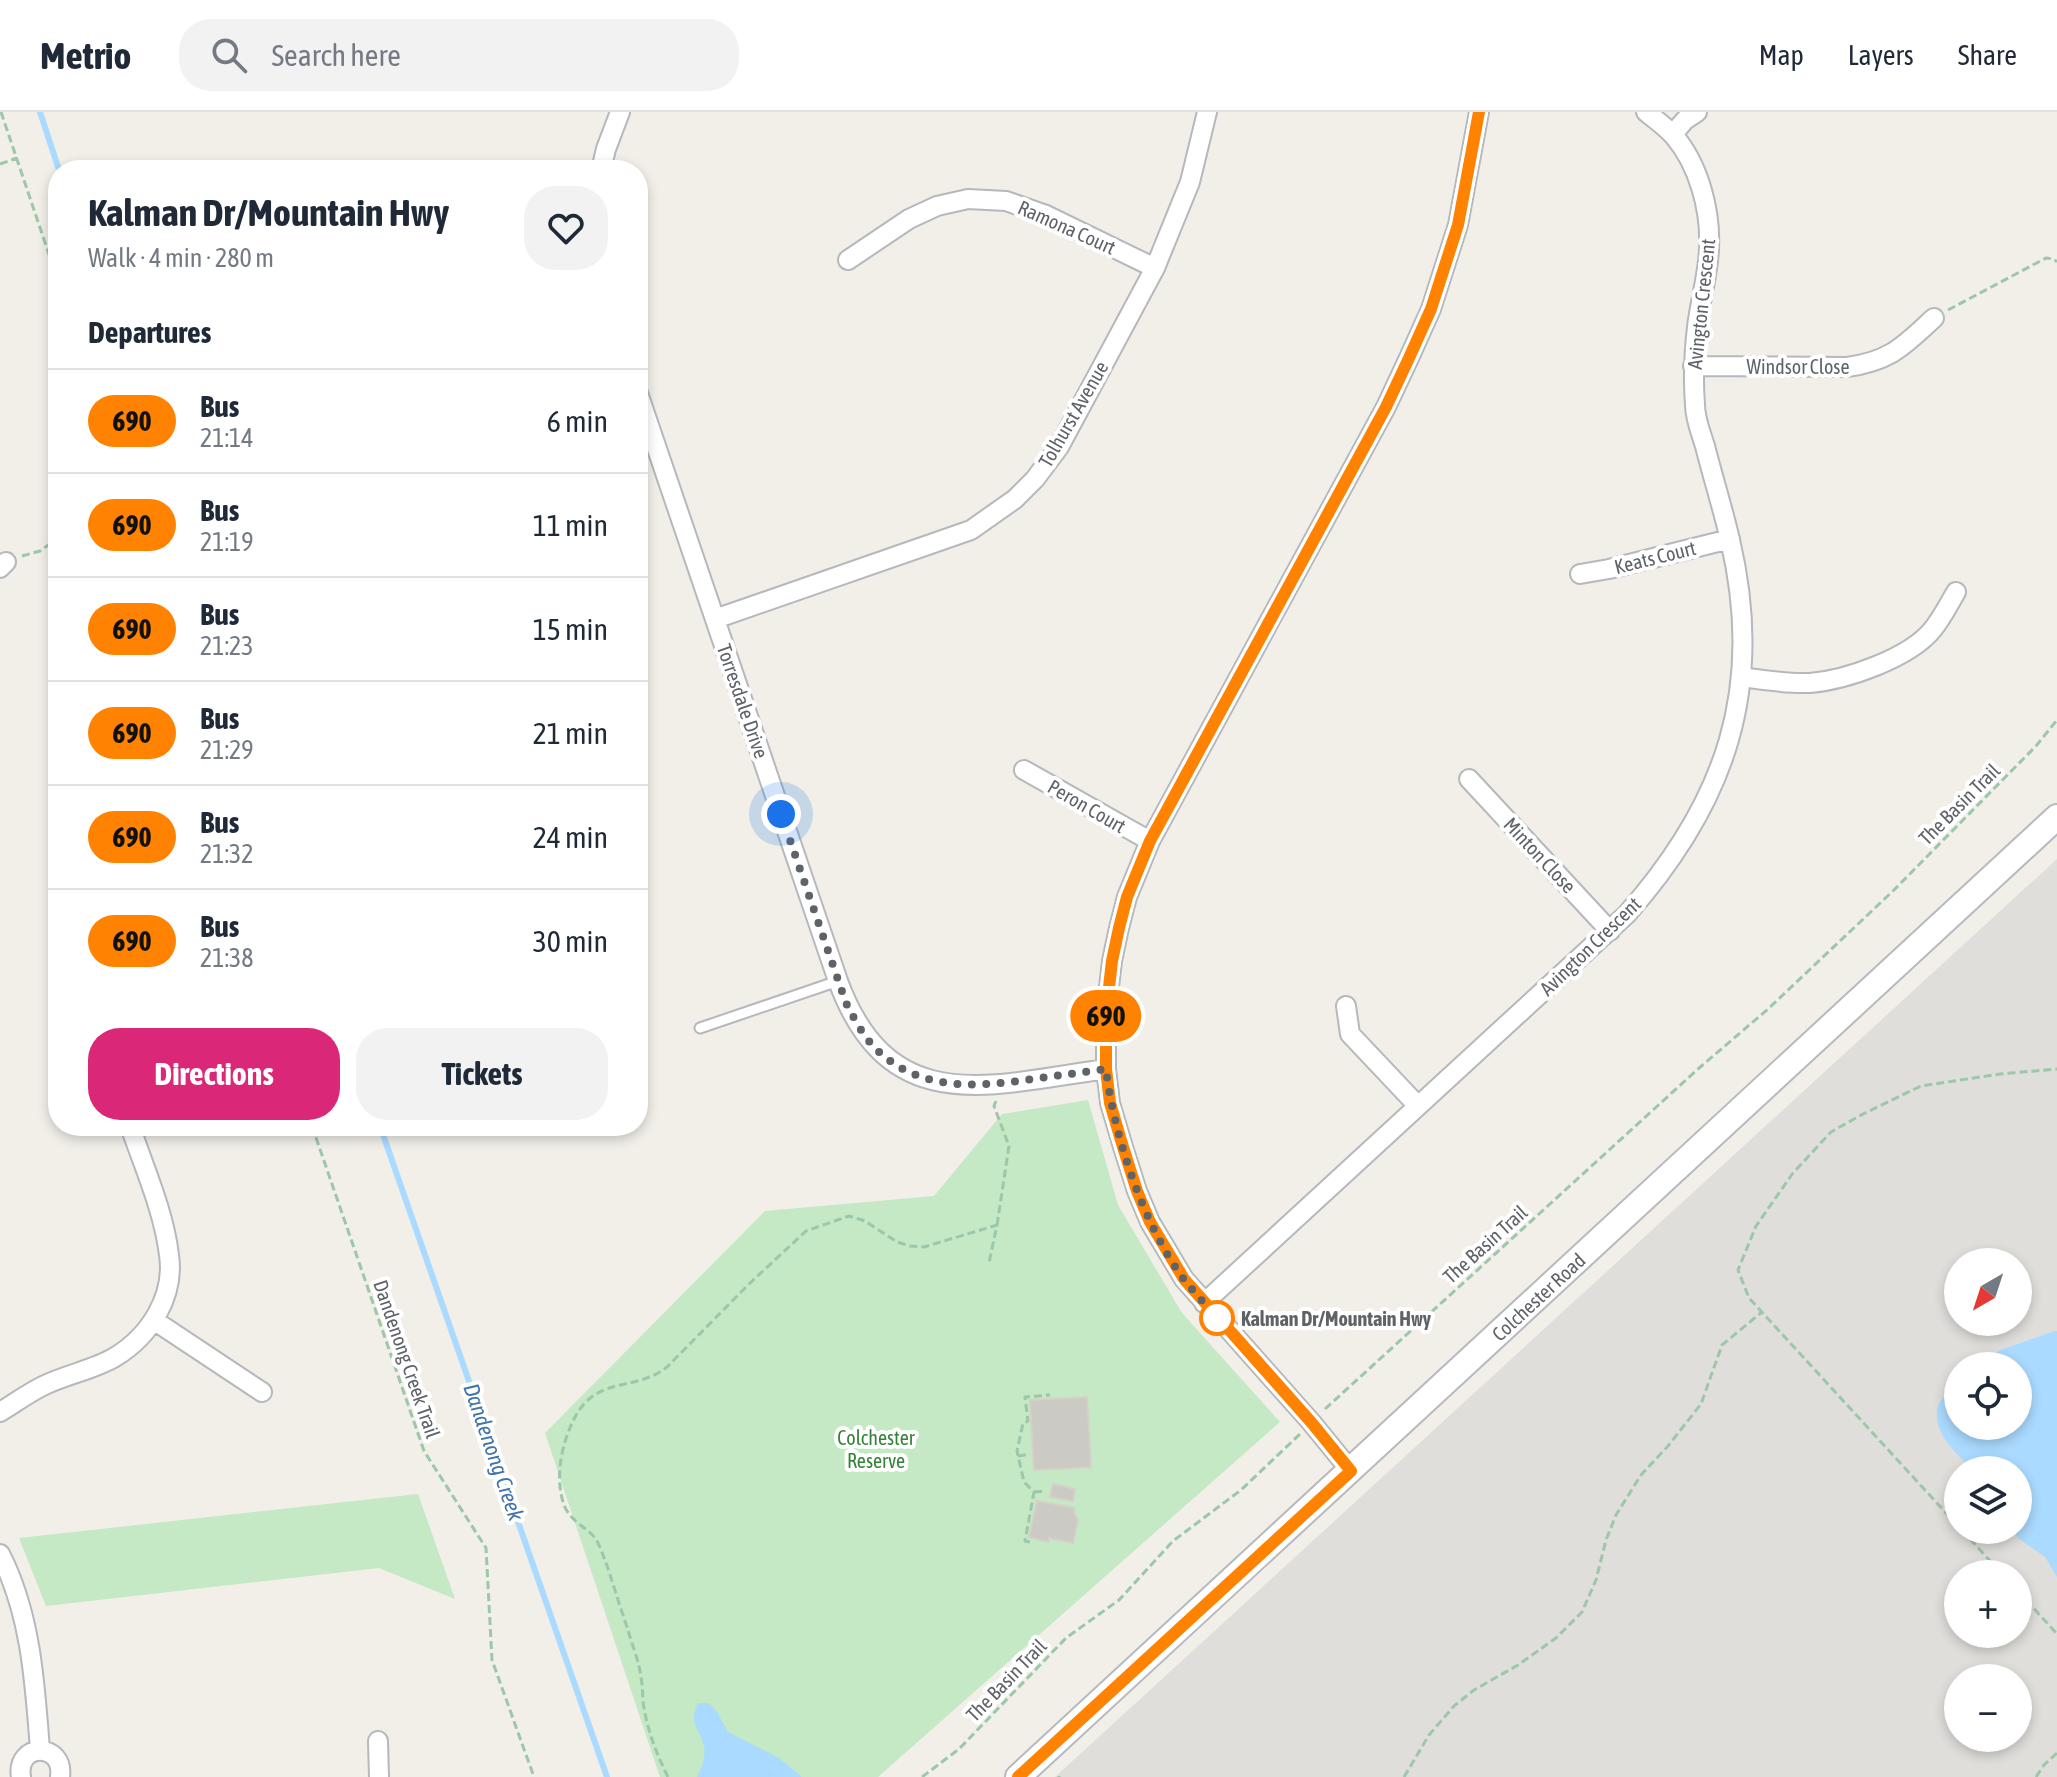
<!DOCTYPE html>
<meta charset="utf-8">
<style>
:root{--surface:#fff;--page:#f2f2f3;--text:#1f2937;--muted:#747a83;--line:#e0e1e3;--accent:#db2777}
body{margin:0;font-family:"Asap Condensed",sans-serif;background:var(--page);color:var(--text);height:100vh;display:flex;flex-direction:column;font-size:30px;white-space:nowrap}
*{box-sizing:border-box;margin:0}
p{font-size:26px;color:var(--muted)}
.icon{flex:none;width:44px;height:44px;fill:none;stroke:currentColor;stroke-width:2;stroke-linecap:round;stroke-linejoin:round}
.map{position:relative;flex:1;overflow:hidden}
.panel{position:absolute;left:48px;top:48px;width:600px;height:976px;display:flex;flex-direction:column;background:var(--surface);border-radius:32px;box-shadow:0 4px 12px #0003}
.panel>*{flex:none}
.badge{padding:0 16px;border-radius:26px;font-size:28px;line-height:52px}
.needle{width:52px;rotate:219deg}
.tools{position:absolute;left:1944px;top:1136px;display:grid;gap:16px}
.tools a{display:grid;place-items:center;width:88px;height:88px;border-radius:50%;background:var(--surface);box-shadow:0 4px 12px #0003;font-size:40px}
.you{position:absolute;width:40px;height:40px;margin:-20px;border:6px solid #fff;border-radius:50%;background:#1a73e8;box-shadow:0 0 0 12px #1a73e833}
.map>.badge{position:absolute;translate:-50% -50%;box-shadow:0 0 0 4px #fff}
h2{padding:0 40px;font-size:30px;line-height:72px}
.round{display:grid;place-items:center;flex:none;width:84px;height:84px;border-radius:32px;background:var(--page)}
.summary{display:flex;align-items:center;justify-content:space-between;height:136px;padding:0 40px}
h1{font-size:38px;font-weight:700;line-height:60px}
.action{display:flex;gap:16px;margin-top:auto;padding:16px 40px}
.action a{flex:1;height:92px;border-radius:32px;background:var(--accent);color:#fff;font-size:32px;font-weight:700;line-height:92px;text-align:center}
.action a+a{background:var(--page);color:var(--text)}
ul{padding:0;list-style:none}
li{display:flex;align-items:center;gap:24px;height:104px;padding:0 40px;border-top:2px solid var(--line)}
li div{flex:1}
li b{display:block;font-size:30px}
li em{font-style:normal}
li .badge{min-width:88px;font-weight:700;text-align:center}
header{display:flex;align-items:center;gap:48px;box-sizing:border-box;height:112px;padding:0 40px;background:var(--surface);border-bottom:2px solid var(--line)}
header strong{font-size:38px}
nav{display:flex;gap:44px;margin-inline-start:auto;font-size:28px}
.search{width:560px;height:72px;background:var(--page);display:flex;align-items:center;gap:20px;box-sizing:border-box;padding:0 28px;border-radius:32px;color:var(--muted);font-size:30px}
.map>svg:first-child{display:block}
.industrial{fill:#e0deda;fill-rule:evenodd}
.green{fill:#c5e8c5}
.water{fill:#aadaff}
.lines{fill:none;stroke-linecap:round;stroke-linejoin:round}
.stream{stroke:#aadaff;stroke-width:6}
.building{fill:#cccac5;stroke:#d6d1c6;stroke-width:2}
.service-casing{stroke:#b5b8bc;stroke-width:13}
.minor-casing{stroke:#b5b8bc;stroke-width:22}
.secondary-casing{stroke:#b6babf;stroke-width:28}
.path{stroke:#9cc7a9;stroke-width:3;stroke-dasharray:8 4;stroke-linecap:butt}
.service{stroke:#fff;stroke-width:9}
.minor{stroke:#fff;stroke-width:18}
.secondary{stroke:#fff;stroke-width:24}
.line-casing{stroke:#fff;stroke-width:18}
.line{stroke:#ff8200;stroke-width:12}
.walk{stroke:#5f6368;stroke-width:8;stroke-dasharray:0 14.4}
.stop-dot{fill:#fff;stroke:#ff8200;stroke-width:4}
.labels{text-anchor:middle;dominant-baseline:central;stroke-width:8;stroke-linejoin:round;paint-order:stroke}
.street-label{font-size:20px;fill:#5f6368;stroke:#fff}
.stop-label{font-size:20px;font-weight:bold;fill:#5f6368;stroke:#fff;text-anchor:start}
.park-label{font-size:20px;fill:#348238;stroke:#fff}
.water-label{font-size:22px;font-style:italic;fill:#4174aa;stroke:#fff}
</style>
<header>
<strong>Metrio</strong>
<div class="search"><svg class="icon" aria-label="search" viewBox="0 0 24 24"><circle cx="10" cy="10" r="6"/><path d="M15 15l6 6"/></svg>Search here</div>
<nav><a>Map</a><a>Layers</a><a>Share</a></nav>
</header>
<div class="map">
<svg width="2057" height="1665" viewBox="0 0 2057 1665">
<rect width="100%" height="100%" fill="#f1efe8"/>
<path class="industrial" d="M2057,747V1665H1055ZM1958,1150H2018V1210H1958ZM1958,1254H2018V1314H1958ZM1958,1358H2018V1418H1958ZM1958,1462H2018V1522H1958ZM1958,1566H2018V1626H1958Z"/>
<path class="green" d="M1088,988L1118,1093L1182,1201L1280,1310L878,1665H660L545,1321L765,1099L934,1084L1002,1002Z
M418,1382L455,1487L379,1456L46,1494L19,1426Z"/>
<path class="water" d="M2055,1219H2057V1465L2045,1445L2018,1426L2012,1418H2018V1358H1973C1958,1343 1934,1323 1937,1299C1939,1287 1951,1276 1958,1267V1314H2018V1254H1975L2000,1238Z
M698,1591H709L717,1600L728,1620L779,1646L802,1665H697C702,1655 706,1645 704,1634C699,1615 688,1612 698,1591Z"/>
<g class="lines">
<path class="stream" d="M40,0L59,58
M380,1014L607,1665"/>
</g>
<path class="building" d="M1087,1285L1091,1355L1034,1358L1030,1288Z
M1053,1372L1075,1377L1073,1389L1050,1385Z
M1037,1389L1075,1396L1074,1400L1078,1408L1073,1431L1049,1426L1048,1430L1029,1425Z"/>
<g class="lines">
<defs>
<path id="service" d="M700,916L838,869"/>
<path id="minor" d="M1673,22L1685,8L1697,0
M601,58L606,37L620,0
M848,148L909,107L937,94L968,87L1006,89L1046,103L1155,156
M1693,254L1847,255C1891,249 1903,234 1934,206
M638,281L838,869C889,1008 990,973 1106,957
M0,456L6,450
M1580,462L1609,457L1730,427
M715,507L971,418L1015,387L1035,367L1059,335L1155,156L1190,70L1207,0
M1741,565C1763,568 1787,572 1810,571C1846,568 1910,546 1933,517C1942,506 1949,492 1956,480
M1024,658L1150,729
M1469,667L1610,819
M1346,894L1350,922L1418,994
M1204,1191L1627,802C1726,690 1765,576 1730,428C1723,397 1713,366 1705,334C1701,321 1695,307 1695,293C1693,267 1694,241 1697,215C1700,189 1708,163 1709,137C1711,99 1699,53 1674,24C1666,15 1655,7 1646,0
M155,1209L262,1280
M0,1300C15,1291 31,1279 47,1272C69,1262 95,1257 115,1245C150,1224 175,1184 169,1143C164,1100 144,1055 130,1014
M1351,1359L1311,1310L1184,1167L1150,1110L1137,1079L1123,1035L1110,991L1106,957V901L1112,849L1119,816L1127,785L1150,729L1386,295L1409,246L1431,197L1458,113L1479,0
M0,1442C31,1502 35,1572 40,1638
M378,1629L379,1665
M21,1665C15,1630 65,1630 60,1665"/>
<g id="secondary">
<path id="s1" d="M1018,1665L2057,705"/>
</g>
</defs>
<use href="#service" class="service-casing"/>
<use href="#minor" class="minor-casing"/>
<use href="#secondary" class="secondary-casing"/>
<path class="path" d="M1,0L58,169
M0,52L17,46
M1948,198L2046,146L2054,147L2057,150
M22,444L40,439L58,426
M996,989L994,994L1009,1034L997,1113
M312,1014L424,1339L486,1436L492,1548L534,1665
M1325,1297L1698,957L1768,897L1894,778L2036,634L2057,608
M1018,1344L1030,1342
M1034,1380L1046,1379
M1958,1414L1749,1186L1738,1158L1756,1114L1793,1061L1831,1020L1863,1002L1921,974L2000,962L2057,957
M1962,1418L2002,1462
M1030,1430L1025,1429L1034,1380L1024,1370L1017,1339L1023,1311L1028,1309L1025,1285L1050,1283
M2018,1479L2057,1522
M1059,1664V1665
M668,1665C657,1643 648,1620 644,1596C642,1586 643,1575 641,1565C639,1549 632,1533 628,1518C620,1495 613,1471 605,1448C602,1441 599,1431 595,1426C584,1413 568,1408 563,1390C555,1363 562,1331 574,1307C597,1262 634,1281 667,1255L749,1172L806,1119L849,1104L865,1109L897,1130L910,1134L924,1135L997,1113L989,1151
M922,1665L959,1637L1066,1526L1119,1488L1173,1429L1241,1378L1300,1322
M1404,1665L1429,1623L1454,1594L1474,1578L1518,1553L1556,1526L1582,1500L1596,1468L1606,1428L1616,1403L1641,1363L1668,1334L1701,1292L1722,1233L1762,1200
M2036,1665L2044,1653L2057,1641"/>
<use href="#service" class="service"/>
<use href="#minor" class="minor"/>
<use href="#secondary" class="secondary"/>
</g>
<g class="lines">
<defs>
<path id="line" d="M1018,1665L1351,1359L1311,1310L1184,1167L1150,1110L1137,1079L1123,1035L1110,991L1106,957V901L1112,849L1119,816L1127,785L1150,729L1386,295L1409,246L1431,197L1458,113L1479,0"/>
</defs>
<use href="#line" class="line-casing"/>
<use href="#line" class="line"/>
<path class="walk" d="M781,702L846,891C854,906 863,924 876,937C919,979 972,975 1026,968C1053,964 1079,961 1106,957C1114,1025 1144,1114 1185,1169C1197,1183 1209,1197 1222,1211L1217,1206"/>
</g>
<circle class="stop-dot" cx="1217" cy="1206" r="16"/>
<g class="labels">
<g class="street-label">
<text transform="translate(1067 115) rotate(24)">Ramona Court</text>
<text transform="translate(1701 192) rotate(-84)">Avington Crescent</text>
<text x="1798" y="254">Windsor Close</text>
<text transform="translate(1073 302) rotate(-60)">Tolhurst Avenue</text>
<text transform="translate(1655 445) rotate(-14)">Keats Court</text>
<text transform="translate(743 589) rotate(71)">Torresdale Drive</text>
<text transform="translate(1959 692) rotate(-45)">The Basin Trail</text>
<text transform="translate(1087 694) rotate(30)">Peron Court</text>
<text transform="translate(1540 743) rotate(47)">Minton Close</text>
<text transform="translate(1590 834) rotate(-44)">Avington Crescent</text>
<text transform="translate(1485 1132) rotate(-42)">The Basin Trail</text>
<text stroke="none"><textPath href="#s1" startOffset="708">Colchester Road</textPath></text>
<text transform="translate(407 1247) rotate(71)">Dandenong Creek Trail</text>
<text transform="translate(1006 1568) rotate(-46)">The Basin Trail</text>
</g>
<g class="stop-label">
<text x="1241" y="1206">Kalman Dr/Mountain Hwy</text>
</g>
<g class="park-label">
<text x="876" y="1325">Colchester<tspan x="876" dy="23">Reserve</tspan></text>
</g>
<g class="water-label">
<text transform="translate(494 1340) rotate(71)">Dandenong Creek</text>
</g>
</g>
</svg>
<div class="tools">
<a><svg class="needle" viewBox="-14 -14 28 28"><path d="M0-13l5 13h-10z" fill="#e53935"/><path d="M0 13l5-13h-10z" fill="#747a83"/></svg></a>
<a><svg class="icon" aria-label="locate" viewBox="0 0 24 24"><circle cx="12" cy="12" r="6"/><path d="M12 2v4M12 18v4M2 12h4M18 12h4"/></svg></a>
<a><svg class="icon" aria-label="layers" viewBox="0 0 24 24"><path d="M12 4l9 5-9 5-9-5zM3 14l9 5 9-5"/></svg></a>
<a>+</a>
<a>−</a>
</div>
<div class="you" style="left:781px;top:702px"></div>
<b class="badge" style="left:1106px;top:904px;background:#ff8200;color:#111">690</b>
<section class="panel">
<div class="summary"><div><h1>Kalman Dr/Mountain Hwy</h1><p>Walk · 4 min · 280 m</p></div><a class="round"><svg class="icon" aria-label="heart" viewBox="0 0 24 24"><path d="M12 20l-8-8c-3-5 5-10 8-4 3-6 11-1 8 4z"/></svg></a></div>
<h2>Departures</h2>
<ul>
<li><span class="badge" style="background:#ff8200;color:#111">690</span><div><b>Bus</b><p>21:14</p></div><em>6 min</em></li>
<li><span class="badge" style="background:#ff8200;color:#111">690</span><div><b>Bus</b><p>21:19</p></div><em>11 min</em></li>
<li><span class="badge" style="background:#ff8200;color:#111">690</span><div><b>Bus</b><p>21:23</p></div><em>15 min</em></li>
<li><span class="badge" style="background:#ff8200;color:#111">690</span><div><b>Bus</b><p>21:29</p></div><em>21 min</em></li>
<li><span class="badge" style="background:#ff8200;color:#111">690</span><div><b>Bus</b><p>21:32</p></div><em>24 min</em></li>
<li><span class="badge" style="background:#ff8200;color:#111">690</span><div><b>Bus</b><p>21:38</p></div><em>30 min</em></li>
</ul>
<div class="action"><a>Directions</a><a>Tickets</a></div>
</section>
</div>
